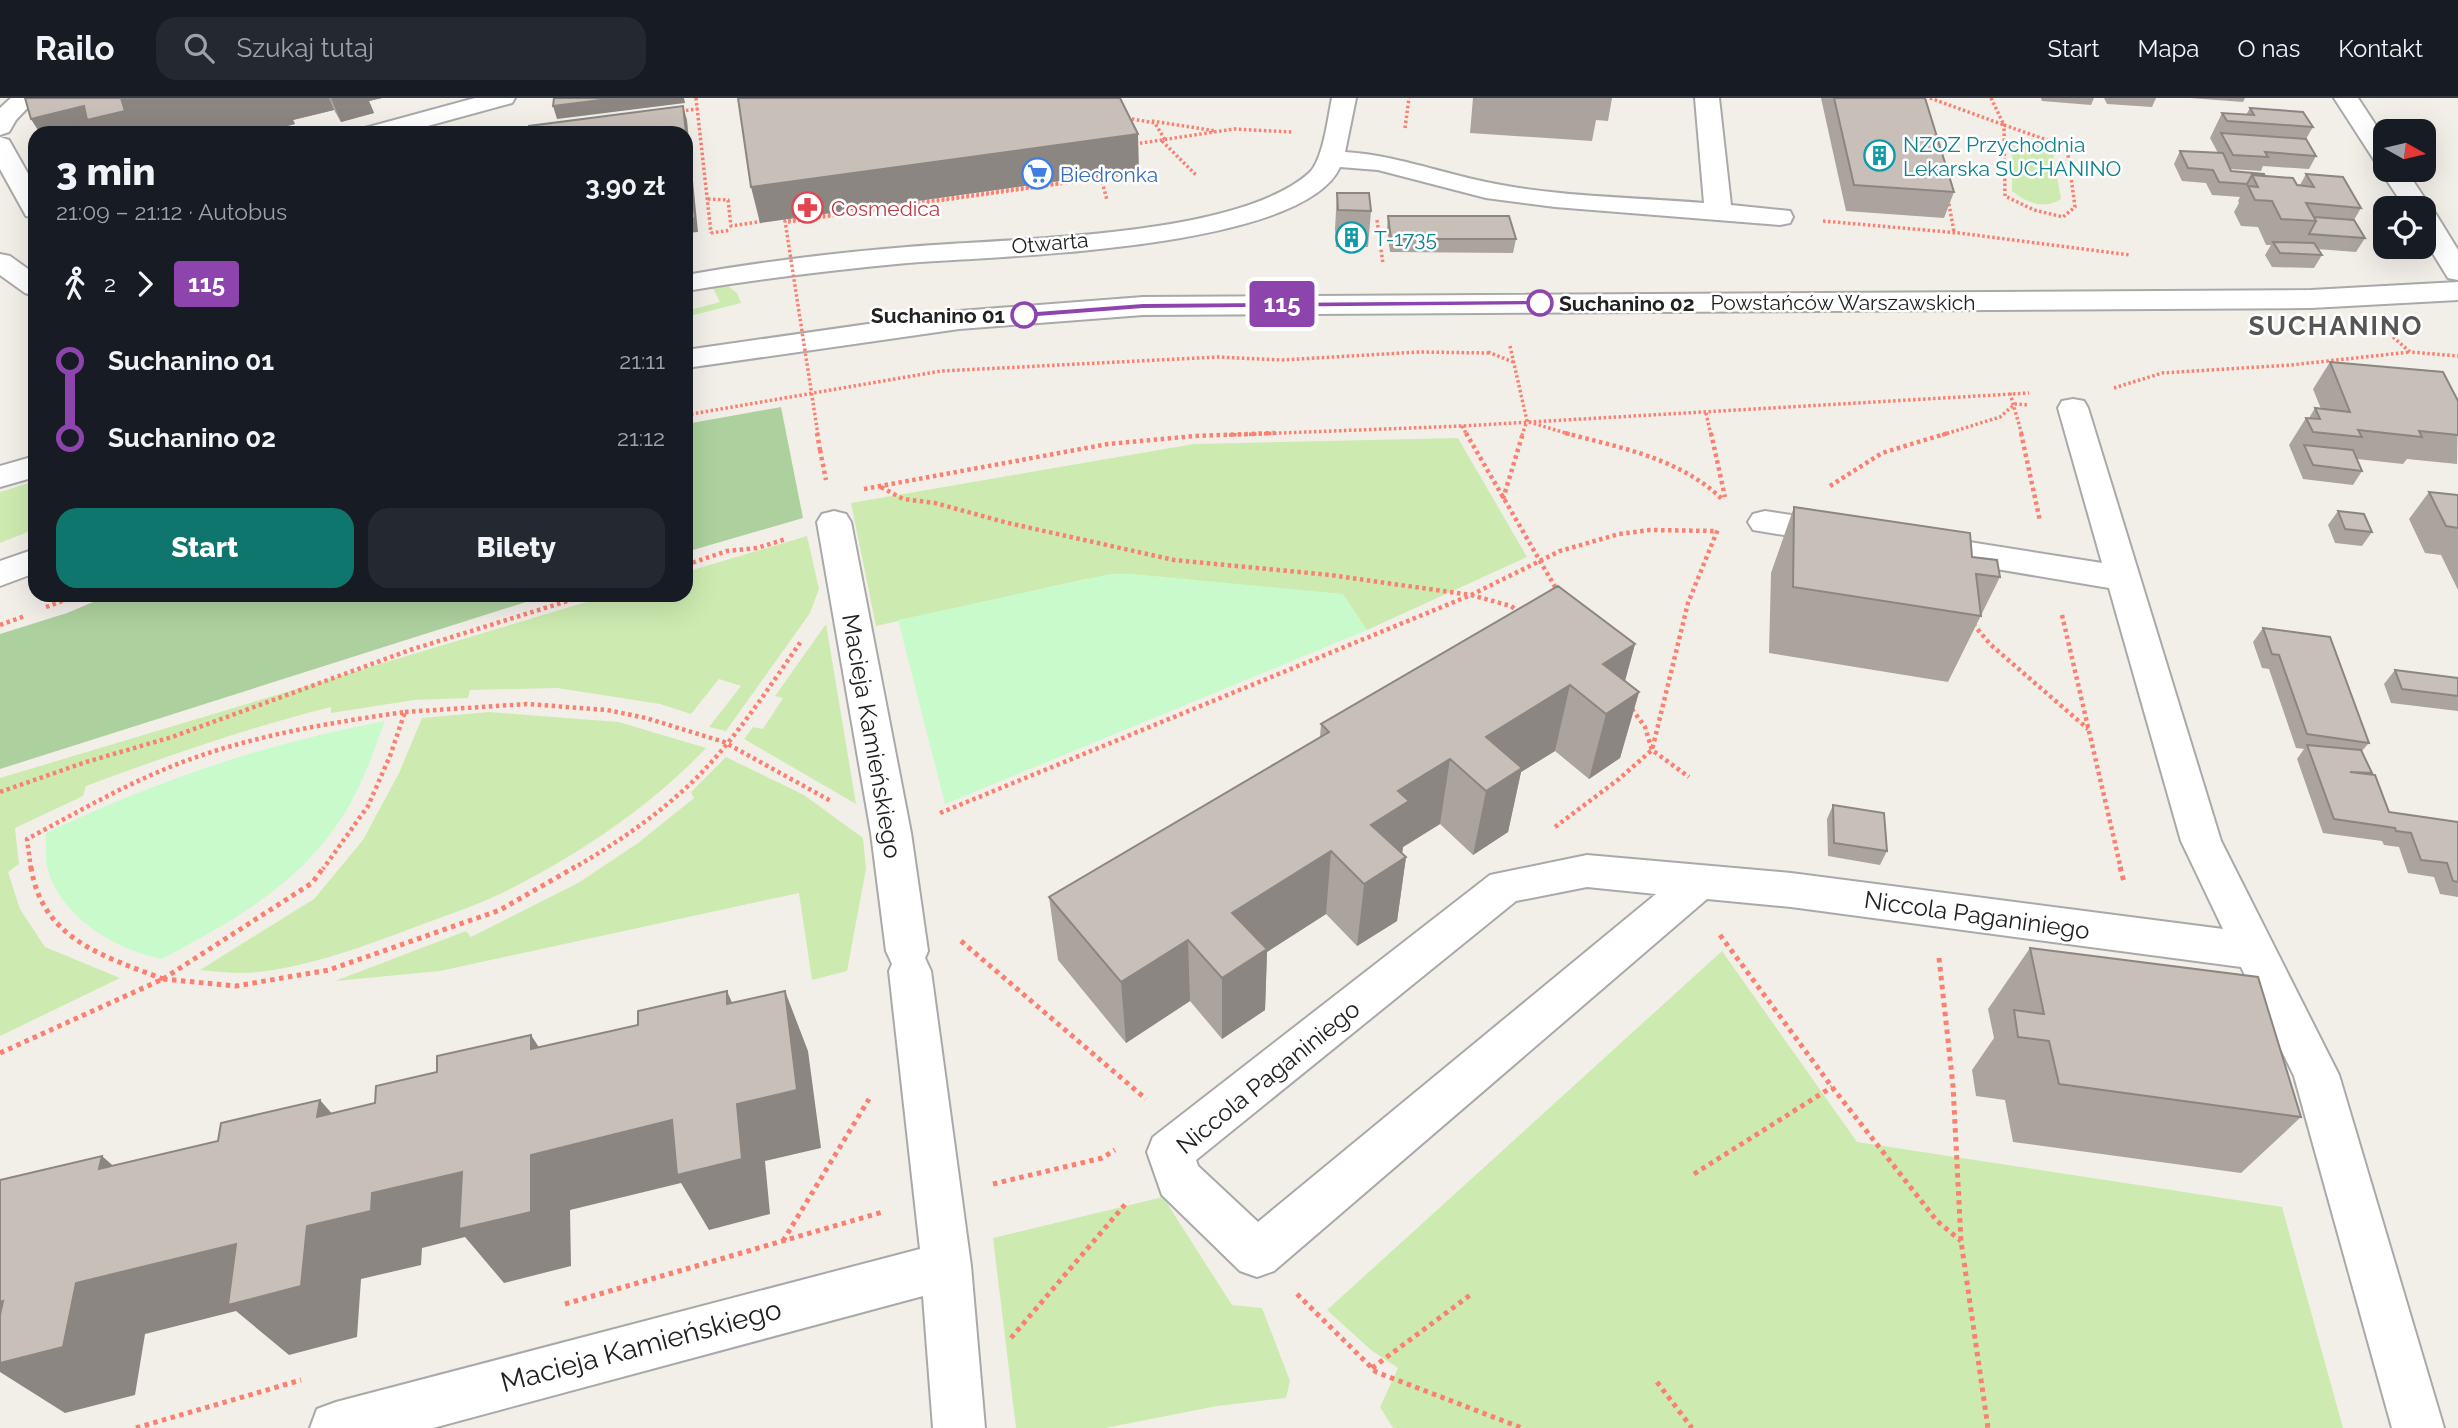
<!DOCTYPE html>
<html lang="pl">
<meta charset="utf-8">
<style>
:root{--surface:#171b24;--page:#242831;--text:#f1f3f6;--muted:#9ea1a6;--line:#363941;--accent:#0f766e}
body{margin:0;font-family:Raleway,sans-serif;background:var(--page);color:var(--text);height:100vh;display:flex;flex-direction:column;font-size:26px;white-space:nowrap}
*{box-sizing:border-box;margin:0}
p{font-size:23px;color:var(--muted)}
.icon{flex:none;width:38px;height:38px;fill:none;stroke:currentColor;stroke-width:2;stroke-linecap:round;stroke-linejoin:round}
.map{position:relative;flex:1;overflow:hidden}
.drawer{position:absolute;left:28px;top:28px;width:665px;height:476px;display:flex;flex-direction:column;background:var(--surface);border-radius:21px;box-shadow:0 7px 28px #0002}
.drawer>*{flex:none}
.badge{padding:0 14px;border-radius:5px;font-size:24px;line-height:46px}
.needle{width:46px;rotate:98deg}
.controls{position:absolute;left:2373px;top:21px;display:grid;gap:14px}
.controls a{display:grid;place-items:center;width:63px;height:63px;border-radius:14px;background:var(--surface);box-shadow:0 7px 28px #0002;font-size:35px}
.map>.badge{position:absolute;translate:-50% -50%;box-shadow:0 0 0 4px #fff}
.legs{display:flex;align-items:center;gap:10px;height:77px;padding:0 28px;font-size:23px}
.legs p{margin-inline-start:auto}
.overview{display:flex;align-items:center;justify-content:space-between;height:119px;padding:0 28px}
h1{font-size:38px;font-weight:800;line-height:52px}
.cta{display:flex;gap:14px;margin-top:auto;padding:14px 28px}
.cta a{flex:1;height:80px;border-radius:21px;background:var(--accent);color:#fff;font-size:28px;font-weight:800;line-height:80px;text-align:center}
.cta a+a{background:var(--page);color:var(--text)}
ul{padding:0 28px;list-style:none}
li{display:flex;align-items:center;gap:24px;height:77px;font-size:26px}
li i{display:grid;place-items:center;width:10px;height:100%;margin:0 9px;background:currentColor}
li i::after{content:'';width:18px;height:18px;margin:-9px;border:5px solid;border-radius:50%;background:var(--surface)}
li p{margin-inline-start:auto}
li:first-child i{background:linear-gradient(#0000 50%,currentColor 0)}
li:last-child i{background:linear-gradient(currentColor 50%,#0000 0)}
header{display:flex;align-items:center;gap:42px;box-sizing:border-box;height:98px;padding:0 35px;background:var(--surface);border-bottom:2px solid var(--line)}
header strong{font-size:33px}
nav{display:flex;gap:38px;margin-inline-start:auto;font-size:24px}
.search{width:490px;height:63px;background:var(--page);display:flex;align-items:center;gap:18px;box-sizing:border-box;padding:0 24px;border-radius:21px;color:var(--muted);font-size:26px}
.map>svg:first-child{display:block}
.grass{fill:#cdebb0}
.forest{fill:#add19e}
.park{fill:#c8facc}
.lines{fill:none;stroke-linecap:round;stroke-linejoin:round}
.minor-casing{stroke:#a9a9a9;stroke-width:4}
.path-far2{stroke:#fa8072;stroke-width:3.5;stroke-dasharray:2.5 2.5;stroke-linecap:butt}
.path-far1{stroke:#fa8072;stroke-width:4.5;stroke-dasharray:3.5 3.5;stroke-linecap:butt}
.path{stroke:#fa8072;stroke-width:5;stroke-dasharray:4.5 4.5;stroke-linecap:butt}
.minor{fill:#fff;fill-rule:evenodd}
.path-bridge-far1{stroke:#fa8072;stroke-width:3.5;stroke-dasharray:2.5 2.5;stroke-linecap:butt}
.path-bridge{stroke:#fa8072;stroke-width:4.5;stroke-dasharray:3.5 3.5;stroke-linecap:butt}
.wall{fill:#aba49e}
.shaded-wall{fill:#8b8681}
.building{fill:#c7bfb8;stroke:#8b8681;stroke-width:2}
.line-1{fill:#8e44ad;stroke:#fff;stroke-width:2}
.stop-1-dot{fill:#fff;stroke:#8e44ad;stroke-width:3.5}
.labels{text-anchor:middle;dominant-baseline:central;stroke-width:5;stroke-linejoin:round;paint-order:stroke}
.far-culture-label{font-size:21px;fill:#0d838f;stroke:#fff;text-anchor:start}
.far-shop-label{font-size:21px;fill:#366cbe;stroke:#fff;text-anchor:start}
.far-health-label{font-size:21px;fill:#be3a42;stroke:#fff;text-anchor:start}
.far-street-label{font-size:21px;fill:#222;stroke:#fff}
.far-stop-label{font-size:21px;font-weight:bold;fill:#222;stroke:#fff;text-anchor:start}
.street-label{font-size:24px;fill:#222;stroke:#fff}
.far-district-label{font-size:26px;font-weight:bold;letter-spacing:2px;fill:#555;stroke:#fff}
.near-street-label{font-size:28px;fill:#222;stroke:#fff}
</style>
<header>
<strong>Railo</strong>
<div class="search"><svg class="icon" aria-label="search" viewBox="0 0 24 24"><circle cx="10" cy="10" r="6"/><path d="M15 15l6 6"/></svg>Szukaj tutaj</div>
<nav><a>Start</a><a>Mapa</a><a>O nas</a><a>Kontakt</a></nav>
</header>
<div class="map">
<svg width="2458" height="1330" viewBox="0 0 2458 1330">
<rect width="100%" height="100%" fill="#f2efe9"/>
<path class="grass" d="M2012,42L2052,50L2061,101C2044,112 2027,105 2012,93Z
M728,188L737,195L741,205L686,219V213L720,204L713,190Z
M1458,340L1527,459L1367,532L1342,496L1086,481L876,528L851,405L1194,346Z
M35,383V431L0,445V394Z
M807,438L819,491L810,515L726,633L709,629L741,588L719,581L691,616L660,606L557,590L470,592L468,600L414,602L331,615V609C247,630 167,658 86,688L83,698L15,730L19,766L8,774L20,811L45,849L120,880L0,938V680L610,497H686V474Z
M826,526L856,706L744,641L753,629L763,631L783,600L775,598Z
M489,614L619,624L706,650C648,711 574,760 498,797C472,809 444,818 418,828C365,848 299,873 243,875C229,875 214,873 200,872L314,801L363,742L399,675L422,620Z
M726,659L804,697L863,740L866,771L847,873L812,882L799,795L440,873L335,883L466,833L471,839L578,785L638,745L694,700L691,694Z
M1722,853L1857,1044L2282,1109L2343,1330H1393L1380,1309L1398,1270L1371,1252L1327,1212Z
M1163,1099L1232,1207L1262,1210L1290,1283L1286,1300L1217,1308L1105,1330H1016L993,1140Z"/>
<path class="forest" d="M781,309L803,420L686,454V326Z
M110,497H548L0,671V536L67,515Z"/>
<path class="park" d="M1110,476H1133L1343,496L1367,532L945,706L898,522Z
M385,623C373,654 362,688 344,716C299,788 233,822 162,861C115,852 59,818 47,768C45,758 46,746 46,735C155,683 267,645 385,623Z"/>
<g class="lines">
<defs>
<path id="minor" d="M11,0H37L16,22L9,34L0,37V10Z
M475,0H515L512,5L402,35H361L365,30Z
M1332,0H1356L1345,54C1394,57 1438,74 1486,84C1557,99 1632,99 1704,105L1695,0H1719L1731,107L1790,113L1793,119L1790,125L1780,127L1555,109L1486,100L1378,72L1340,69C1302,153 993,158 907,165C833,172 759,181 686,193V177C759,164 833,155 907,149C1007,140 1235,141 1309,75C1323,63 1328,19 1332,0Z
M2334,0H2358L2385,41V72H2406L2431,110L2430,112L2434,113L2458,152V182L2448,180L2424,141V110H2405L2380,72L2383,67L2376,65Z
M0,39L9,42L35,88V120L26,118L0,71Z
M0,156L10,158L35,176V198L25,195L0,177Z
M2458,184V202L2311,210L1143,217L959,231L686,270V252L959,213L1143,199L2311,192Z
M2073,301L2084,303L2088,310L2221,743L2339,977L2444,1330H2392L2294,978L2241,869L1791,809L1707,801L1274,1173L1257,1179L1240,1173L1162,1097L1147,1054L1153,1039L1490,777L1587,757L1791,775L2223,831L2181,743L2109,490L1919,458L1907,455L1902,447L1907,439L1919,436L2102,465L2058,310L2062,303ZM1587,789L1656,796L1258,1124L1198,1068L1196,1062L1516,803Z
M35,358V379L0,389V368Z
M834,413L846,416L851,424L911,735L928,853L925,860L931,873L971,1168L985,1330H933L923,1198L433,1330H310L317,1311L336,1304L920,1151L889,873L892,866L886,853L871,735L817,424L822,416Z
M1765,413L1839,424L1851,427L1856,435L1851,443L1839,446L1753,432L1748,424L1753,416Z
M35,451V475L0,488V463Z"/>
</defs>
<use href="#minor" class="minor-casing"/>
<path class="path-far2" d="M696,0L711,135
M1930,0L2004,27
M1991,0L2004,27
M681,13L698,11
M1127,20L1155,25L1165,42
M1152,23L1216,33
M2004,27L2067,49L2075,109L2063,119L2034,112L2005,98Z
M1405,30L1409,0
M1162,43L1196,77
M1135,46L1234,31L1293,34
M708,101L728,102L731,128L764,123
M1948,101L1954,134
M1377,122L1383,166
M1823,123L1959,135L2130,157
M788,124L1101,80L1107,102
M711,135L731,132
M2393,239L2410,254L2458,258
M1510,248L1527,323L1522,337
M1488,254L1513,264
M2114,290L2162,275L2291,267L2410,254
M2010,295L2022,337
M1706,315L1711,337
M686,317L941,273L1217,259L1282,262L1419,254L1490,255
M1529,324L1572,337
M1462,328L1467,337
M1229,337L1462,328L2029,295
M1942,337L2000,319L2015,306L2029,307"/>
<path class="path-far1" d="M1466,335L1558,494
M1565,335C1621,350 1680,360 1723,402
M1711,335L1725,399
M2021,335L2040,423
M820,352L826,382
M1830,388L1882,355L1948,335
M881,389L903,401L935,405L1008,425L1174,462L1330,477L1471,497L1511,508L1521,516
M864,391L1108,346L1195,338L1275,335
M1503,401L1523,335
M686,467L727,453L757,450L786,441
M46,509L78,497
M2062,517L2121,771
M1973,526L1991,547L2088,631
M0,527L25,518
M1632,611L1645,629L1652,652L1689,679
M405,614L527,606L607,612L646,620L724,644L831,703
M0,694L86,664L172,639L410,552L587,497
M940,715L1471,497L1560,453L1619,436L1650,432L1717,433
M1555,729L1619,681L1652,652L1688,505L1718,431
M31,771L27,741C76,715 124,687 175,667C249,638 328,625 405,614L390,658L368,708L323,771
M572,771C610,749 645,726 678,697C727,655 765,595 802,542"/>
<path class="path" d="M31,769C42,841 103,858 163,881
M2120,769L2124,784
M1720,837L1832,989L1937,1123L1961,1143
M961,843L1146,1001
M1939,860L1953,988L1961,1143L1988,1330
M163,881L236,888L329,872L500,812L575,769
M163,881L312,785L324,769
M0,955L163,881
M1694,1076L1832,989
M993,1086L1102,1060L1115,1052
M783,1143L869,1001
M1297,1196L1376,1274L1522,1330
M565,1206L883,1114
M1011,1240L1128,1103
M1372,1270L1473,1195
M1657,1284L1692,1330
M136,1330L301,1282"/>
<use href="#minor" class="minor"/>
<path class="path-bridge-far1" d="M818,337L785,123L1125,76"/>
<path class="path-bridge" d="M817,335L820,352"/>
</g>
<path class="wall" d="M25,0H382L369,3L374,15L341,24L334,12L293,22L295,26L264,34L265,35H40L31,21Z
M1473,0H1612L1608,23L1596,22L1592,43L1470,35Z
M1821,0H1925L1954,94L1944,120L1846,113Z
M2041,0H2094L2091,7L2042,3Z
M2104,0H2156L2152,9L2107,6Z
M2190,0H2245L2243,4Z
M2250,10L2313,29L2306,41L2316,58L2309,71L2263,68L2261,73L2230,71L2231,73L2265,78L2300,87L2306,76L2361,110L2354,122L2365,140L2356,154L2317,151L2322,157L2314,170L2272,169L2265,157L2271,147H2266L2258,129L2241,128L2234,114L2239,105L2238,103L2240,99L2212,97L2206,85L2182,83L2174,66L2180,53L2218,55L2210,40L2222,15L2246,17Z
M1337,95L1371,113L1368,149H1336L1335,131Z
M1388,118L1516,141L1513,155L1390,154L1387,131Z
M2330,264L2458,303L2457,366L2407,361L2403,366L2357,361L2362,373L2353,387L2303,381L2289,347L2306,320H2309L2315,310L2321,311L2313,291Z
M2429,394L2458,397V492L2441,457L2425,455L2409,421Z
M1794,409L1972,459L2000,479L1948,584L1769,555L1771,475Z
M2338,413L2372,434L2362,448L2335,445L2328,427Z
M2263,530L2369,645L2361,654L2372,675L2370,677L2389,714L2458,724V799L2440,796L2434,779L2408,775L2399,749L2384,747L2382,743L2323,735L2297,661L2304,651L2296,650L2269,571L2262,570L2253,544Z
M1635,546L1625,583L1639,594L1620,660L1589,681L1555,653L1521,674L1508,734L1473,757L1440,726L1403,749L1402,756L1406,759L1397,823L1357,848L1326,816L1267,854L1265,912L1222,941L1190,903L1126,945L1058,862L1049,799L1320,639L1321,626Z
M2395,572L2458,580V613L2391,605L2384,586Z
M1833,707L1887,753L1880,767L1828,758L1827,721Z
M2030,850L2301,1019L2241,1075L2013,1044L2005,1002L1976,998L1972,972L1994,940L1988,911Z"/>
<path class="shaded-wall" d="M121,0H329L334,12L293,22L295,26L264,34L265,35H40L31,21Z
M331,0H382L369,3L374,15L341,24Z
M617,0H684L685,5L557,21L553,8Z
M683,8L687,22L698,134L686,135Z
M1138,36L1139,72L760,125L751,89Z
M1635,546L1618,608L1639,594L1620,660L1589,681L1606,616L1603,566Z
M1570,587L1555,653L1521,674L1508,734L1473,757L1486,693V639Z
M1450,661L1440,726L1403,749L1401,762L1406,759L1397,823L1357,848L1371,727L1398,693Z
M1331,753L1326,816L1267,854L1265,912L1222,941V880L1232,815Z
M1188,842L1190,903L1126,945L1121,884Z
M727,893L753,953L727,906Z
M785,893L808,953L821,1050L765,1063L770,1116L709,1132L681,1085L570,1112L571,1168L504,1185L465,1139L422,1150L421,1167L361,1181L357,1239L289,1257L236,1213L145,1236L135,1297L65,1315L0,1274V1204L307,1128L372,1095L737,1006Z
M531,937L569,996L531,951Z
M320,1002L371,1060L317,1019Z
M102,1058L166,1114L99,1071Z"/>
<path class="building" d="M25,0H121L125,13L87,22L84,8L31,21Z
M554,0H617L553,8Z
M738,0H1120L1138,36L751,89Z
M1834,0H1925L1954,94L1854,87Z
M683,8L686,35H529V28Z
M2250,10L2303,14L2313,29L2227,23L2222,15L2254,17Z
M2221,35L2306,41L2316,58L2265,54L2268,59L2233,57Z
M686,37L695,120L686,121Z
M2180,53L2223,55L2231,73L2264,76L2265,78L2252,77L2247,86L2219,84L2213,72L2188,70Z
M2306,76L2343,79L2361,110L2306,105L2316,123L2281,121L2272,103L2255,102L2248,88L2258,89L2252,77L2293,80L2297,87L2314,89Z
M1337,95H1369L1371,113L1338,112Z
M1388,118H1509L1516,141H1391Z
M2314,119L2354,122L2365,140L2309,136L2316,123Z
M2273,144L2314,145L2322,157L2280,155Z
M2330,264L2443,274L2458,303V337L2419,333L2422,339L2358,332L2362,339L2313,334L2306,320L2320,321L2315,310L2350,314Z
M2304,347L2353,352L2362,373L2313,367Z
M2429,394L2458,397V430L2446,428Z
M1794,409L1970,435L1972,459L1997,462L2000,479L1976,476L1981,518L1793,489Z
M2338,413L2364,416L2372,434L2345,431Z
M1558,488L1635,546L1603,566L1639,594L1606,616L1570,587L1486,639L1522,670L1486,693L1450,661L1398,693L1409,703L1371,727L1406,759L1364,786L1331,753L1232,815L1267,851L1222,880L1188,842L1121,884L1049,799L1329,634L1321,626Z
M2263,530L2330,539L2369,645L2307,636L2279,557L2272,556Z
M2395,572L2458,580V598L2402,591Z
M2307,647L2361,652L2372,675L2350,674L2375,677L2389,714L2458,724V784L2453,783L2447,765L2421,762L2411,735L2396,733L2395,730L2334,721Z
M1833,707L1884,715L1887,753L1834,745Z
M2030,850L2258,879L2301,1019L2059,986L2049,943L2018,939L2014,912L2044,916Z
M727,893V906L785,893L797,992L737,1006L742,1061L677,1077L672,1022L531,1057V1114L459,1131L462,1074L372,1095L371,1113L307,1128L301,1188L228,1207L236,1146L76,1185L63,1249L0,1265V1217L3,1203L0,1204V1082L102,1058L99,1071L218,1043L221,1025L320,1002L317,1019L375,1005L376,988L437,974V958L531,937V951L638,927V913Z"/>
<path class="line-1" d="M1540,202L1545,205L1544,207L1143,211L1024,220L1019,217L1024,214L1143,205Z"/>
<defs>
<symbol id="building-ring" viewBox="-11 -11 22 22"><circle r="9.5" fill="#fff" stroke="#0f9aa8" stroke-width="1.5"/><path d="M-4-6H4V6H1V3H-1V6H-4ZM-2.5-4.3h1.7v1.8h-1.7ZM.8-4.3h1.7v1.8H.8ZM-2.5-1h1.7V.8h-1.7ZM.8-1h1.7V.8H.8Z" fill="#0f9aa8"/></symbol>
<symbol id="supermarket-ring" viewBox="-11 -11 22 22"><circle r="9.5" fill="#fff" stroke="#3f7fe0" stroke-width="1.5"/><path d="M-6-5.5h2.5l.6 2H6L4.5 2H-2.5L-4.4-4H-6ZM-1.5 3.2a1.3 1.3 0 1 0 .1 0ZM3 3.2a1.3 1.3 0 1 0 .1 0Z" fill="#3f7fe0"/></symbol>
<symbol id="pharmacy-ring" viewBox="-11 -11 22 22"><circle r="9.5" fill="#fff" stroke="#e0444e" stroke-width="1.5"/><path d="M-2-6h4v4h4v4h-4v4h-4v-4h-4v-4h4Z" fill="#e0444e"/></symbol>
</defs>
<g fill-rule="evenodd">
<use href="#building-ring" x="1862" y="40" width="35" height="35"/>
<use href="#supermarket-ring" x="1020" y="58" width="35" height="35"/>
<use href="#pharmacy-ring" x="790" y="92" width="35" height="35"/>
<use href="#building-ring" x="1334" y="122" width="35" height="35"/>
</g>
<g class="stop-1-dot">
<circle cx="1540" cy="205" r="12"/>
<circle cx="1024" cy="217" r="12"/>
</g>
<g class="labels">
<g class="far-culture-label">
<text x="1903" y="46">NZOZ Przychodnia<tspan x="1903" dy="24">Lekarska SUCHANINO</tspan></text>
<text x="1374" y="140">T-1735</text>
</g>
<g class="far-shop-label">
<text x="1060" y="76">Biedronka</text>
</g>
<g class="far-health-label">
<text x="831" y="110">Cosmedica</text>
</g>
<g class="far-street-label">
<text transform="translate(1050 145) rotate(-5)">Otwarta</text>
<text x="1843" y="204">Powstańców Warszawskich</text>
</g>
<g class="far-stop-label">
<text x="1559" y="205">Suchanino 02</text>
<text x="1005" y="217" text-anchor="end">Suchanino 01</text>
</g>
<g class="street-label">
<text transform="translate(872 638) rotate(80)">Macieja Kamieńskiego</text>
<text transform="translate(1977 817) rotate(8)">Niccola Paganiniego</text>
<text transform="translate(1268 979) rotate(-39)">Niccola Paganiniego</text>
</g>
<g class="far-district-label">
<text x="2336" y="228">SUCHANINO</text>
</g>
<g class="near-street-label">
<text transform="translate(641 1248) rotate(-15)">Macieja Kamieńskiego</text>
</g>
</g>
</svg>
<div class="controls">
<a><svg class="needle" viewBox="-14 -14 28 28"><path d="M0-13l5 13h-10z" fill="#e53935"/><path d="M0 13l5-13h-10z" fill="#9ea1a6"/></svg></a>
<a><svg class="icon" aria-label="locate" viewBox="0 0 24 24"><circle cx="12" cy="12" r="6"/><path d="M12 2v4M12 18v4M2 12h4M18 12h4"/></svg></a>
</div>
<b class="badge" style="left:1282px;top:206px;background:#8e44ad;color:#fff">115</b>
<section class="drawer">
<div class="overview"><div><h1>3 min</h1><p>21:09 – 21:12 · Autobus</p></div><b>3.90 zł</b></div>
<div class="legs"><svg class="icon" aria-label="walk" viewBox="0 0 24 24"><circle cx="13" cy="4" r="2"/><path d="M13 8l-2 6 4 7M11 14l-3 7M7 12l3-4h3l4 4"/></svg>2<svg class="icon" aria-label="forward" viewBox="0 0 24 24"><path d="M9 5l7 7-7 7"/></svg><b class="badge" style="background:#8e44ad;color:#fff">115</b></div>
<ul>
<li><i style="color:#8e44ad"></i><b>Suchanino 01</b><p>21:11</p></li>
<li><i style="color:#8e44ad"></i><b>Suchanino 02</b><p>21:12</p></li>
</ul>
<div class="cta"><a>Start</a><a>Bilety</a></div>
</section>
</div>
